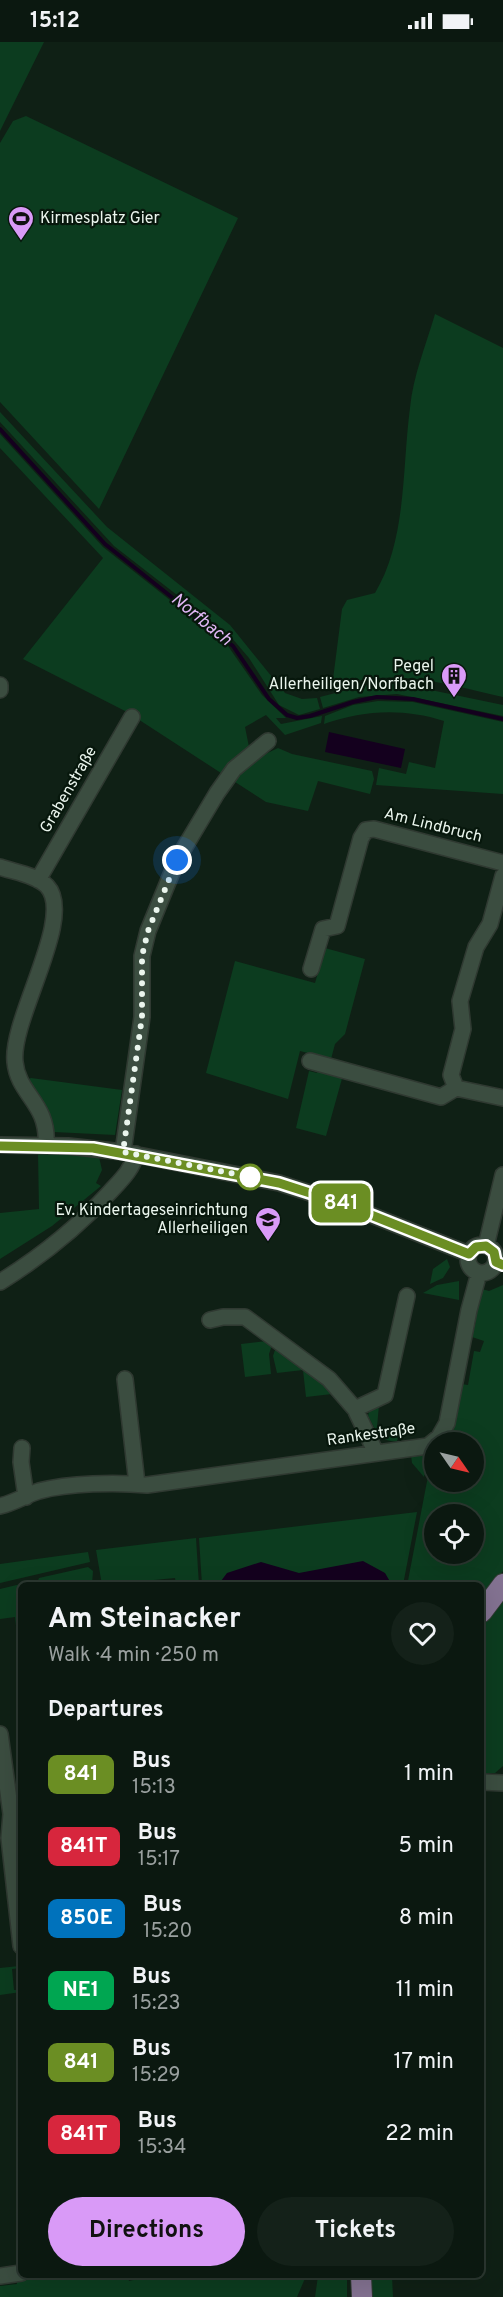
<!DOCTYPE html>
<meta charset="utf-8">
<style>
:root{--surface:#0b1810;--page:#142119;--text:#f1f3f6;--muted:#9aa09f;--line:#2b3730;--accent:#d99af7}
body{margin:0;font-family:Overpass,sans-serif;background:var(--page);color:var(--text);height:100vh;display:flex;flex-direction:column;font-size:22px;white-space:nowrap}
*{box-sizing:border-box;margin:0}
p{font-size:20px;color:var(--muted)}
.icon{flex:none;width:33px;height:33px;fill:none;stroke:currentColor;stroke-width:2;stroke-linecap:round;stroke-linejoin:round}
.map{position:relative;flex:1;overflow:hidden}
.sheet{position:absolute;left:18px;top:1540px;width:466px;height:696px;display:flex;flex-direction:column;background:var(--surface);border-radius:9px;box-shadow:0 6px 24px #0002,0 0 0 2px var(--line)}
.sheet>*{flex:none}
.badge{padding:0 12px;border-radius:9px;font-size:21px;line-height:39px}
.needle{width:39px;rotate:124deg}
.controls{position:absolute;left:424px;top:1390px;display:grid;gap:12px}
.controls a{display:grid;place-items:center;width:60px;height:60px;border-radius:50%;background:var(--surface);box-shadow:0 6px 24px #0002,0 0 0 2px var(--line);font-size:30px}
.you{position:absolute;width:30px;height:30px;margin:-15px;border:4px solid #fff;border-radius:50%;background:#1a73e8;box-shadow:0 0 0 9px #1a73e833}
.map>.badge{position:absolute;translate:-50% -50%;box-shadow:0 0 0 3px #fff}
h2{padding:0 30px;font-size:22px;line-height:54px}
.round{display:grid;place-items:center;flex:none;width:63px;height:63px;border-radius:32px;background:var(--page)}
.head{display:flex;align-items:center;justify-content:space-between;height:102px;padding:0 30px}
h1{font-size:28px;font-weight:700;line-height:45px}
.action{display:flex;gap:12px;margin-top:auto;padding:12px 30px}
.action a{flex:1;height:69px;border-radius:36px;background:var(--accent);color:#111;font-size:24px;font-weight:700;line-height:69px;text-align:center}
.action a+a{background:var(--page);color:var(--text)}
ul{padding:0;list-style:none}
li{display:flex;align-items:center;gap:18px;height:72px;padding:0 30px}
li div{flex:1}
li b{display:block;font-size:22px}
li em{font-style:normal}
li .badge{min-width:66px;font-weight:700;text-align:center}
.status{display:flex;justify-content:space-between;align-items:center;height:42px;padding:0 30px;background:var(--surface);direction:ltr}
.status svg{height:16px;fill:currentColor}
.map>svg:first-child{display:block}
.green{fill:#0c3c1f;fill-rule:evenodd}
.water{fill:#14001e}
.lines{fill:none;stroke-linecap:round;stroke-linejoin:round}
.stream{stroke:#14001e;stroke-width:4}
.minor-casing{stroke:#2f3931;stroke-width:18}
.major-casing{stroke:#2f3931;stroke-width:22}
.minor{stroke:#3b4d40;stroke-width:15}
.major{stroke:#837291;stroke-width:20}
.line-casing{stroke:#fff;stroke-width:14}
.line{stroke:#6b8e23;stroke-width:9}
.walk{stroke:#eaf5ed;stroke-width:6;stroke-dasharray:0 10.8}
.stop-dot{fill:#fff;stroke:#6b8e23;stroke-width:3}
.labels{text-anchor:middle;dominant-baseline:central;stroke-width:4.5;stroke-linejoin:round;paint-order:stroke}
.poi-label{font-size:16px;fill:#eaf5ed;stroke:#07170c;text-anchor:end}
.street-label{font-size:16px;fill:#eaf5ed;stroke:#07170c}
.water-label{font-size:18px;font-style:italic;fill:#e1b7f6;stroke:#07170c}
</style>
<div class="status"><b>15:12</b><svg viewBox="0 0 49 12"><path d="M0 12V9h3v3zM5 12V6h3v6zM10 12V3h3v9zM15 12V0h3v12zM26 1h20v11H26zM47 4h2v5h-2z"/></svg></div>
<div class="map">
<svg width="503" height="2255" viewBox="0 0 503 2255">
<rect width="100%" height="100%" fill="#0f2015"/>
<path class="green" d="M0,0H44L0,89Z
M26,74L238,176L99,467L0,360V101L13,79Z
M435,272L503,306V655C440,641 396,625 332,645L342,567L347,558L375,551C407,498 402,426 410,366C413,334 426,303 435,272Z
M0,370L107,485L230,583L285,651L302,657L317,656L320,667L299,673L279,663L249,616L231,595L114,504L0,380Z
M0,392L103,505L228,604L262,653L286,676H276L281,682L322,674L321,681L285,693L266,673L245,685L249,705L221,731L127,670L23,617L103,516L0,406Z
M370,642H402L503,663V674L397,652L359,655L323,666L320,655Z
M378,659L413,660L503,680V752L376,743L379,726L406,732L409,720L435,726L444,679C403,666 364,668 324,682L325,674L353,663Z
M278,706L292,712L372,729L374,737L370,752L318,739L308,769L266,760L232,738L255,717Z
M325,906L365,917L345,992L335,1002L331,1017L300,1009L288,1057L206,1031L235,919L315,941Z
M318,1026L343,1033L326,1094L296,1086L309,1029L317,1031Z
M31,1036L122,1048L115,1093L54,1090C52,1069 37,1057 29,1037Z
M38,1111L99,1115L102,1128L96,1141L101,1144L52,1184L0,1217V1171L39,1167Z
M447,1217L450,1225L443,1236L430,1242L433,1227Z
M459,1239V1258L423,1251L437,1243Z
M503,1243V1529L482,1557V1544H407L433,1408L435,1440H474V1401H443L461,1342L468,1343L474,1309L480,1310L484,1299L472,1295L476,1279L473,1278L482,1247L489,1249ZM435,1473H474V1512H435Z
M267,1299L272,1303L269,1312L271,1332L245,1335L241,1302Z
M276,1305L330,1348L332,1352L306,1355L303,1328L277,1331L273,1314Z
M379,1363L377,1385L399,1390L397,1399C380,1401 375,1387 368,1374L370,1366Z
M429,1410L424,1435L412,1421L411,1413Z
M417,1470L403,1543H202L199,1496Z
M196,1496L199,1543H176L175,1536L102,1543L96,1508Z
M88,1510L90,1520L0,1541V1522Z
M88,1525L93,1529L92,1543H32H36L39,1536Z
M25,1541L28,1543L21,1544V1592H17L15,1575L0,1577V1547Z
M503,1554V1724L495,1731H482V1582Z
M19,1924L20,1926L12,1927L14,1948H21V1950L0,1953V1926Z
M31,2234H134L128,2235L129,2239L150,2234H306L297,2255H0V2244L17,2242V2235Z
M318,2234H347V2255H315Z
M368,2234H392L393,2255H369Z"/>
<path class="water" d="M329,690L405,707L401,726L325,710Z
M363,1519L385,1531L392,1543H218L227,1531L261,1520L299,1531Z"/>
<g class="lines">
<path class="stream" d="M0,387L105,502L233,604L269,657L287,673L297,676L310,674L353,660L377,655L413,657L503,677"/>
<defs>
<path id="minor" d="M0,643V648
M0,825C14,830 36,833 47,844C76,875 10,977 15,1020C18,1053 49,1061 46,1103
M38,838L132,675
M311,927L323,887L337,884L361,796L366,788L374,787L503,821
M310,1019L441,1055L456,1046L503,1056
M456,1046L451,1033L463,987L460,959L476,905L490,882L503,834
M0,1103L68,1104L123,1110L279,1141L341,1161L469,1212
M123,1110L142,975V914L148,889L177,818L217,751L234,727L268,699
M468 1217a14 14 0 1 1 28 0a14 14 0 1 1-28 0Z
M486,1204L503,1133
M0,1240C42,1214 77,1186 110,1150C121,1138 132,1128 136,1112
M210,1278L223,1275H245L329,1337L355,1367L376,1411
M125,1337L137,1442
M355,1367L385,1353L407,1254
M22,1406L21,1420L26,1455
M0,1464C14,1461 26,1453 39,1449C69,1441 116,1440 147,1443L428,1404L439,1395L447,1381L469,1268L479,1231
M0,1692L11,1772L9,1796L21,1904
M482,1740L503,1741
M0,2234L21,2231"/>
<path id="major" d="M482,1570L503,1542
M361,2234L362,2255"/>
</defs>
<use href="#minor" class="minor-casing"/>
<use href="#major" class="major-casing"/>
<use href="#minor" class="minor"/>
<use href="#major" class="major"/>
</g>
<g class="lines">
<defs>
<path id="line" d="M0,1104L93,1106L279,1141L341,1161L469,1212L476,1205L486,1204L494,1210L496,1220L503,1223"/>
</defs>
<use href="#line" class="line-casing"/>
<use href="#line" class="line"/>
<path class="walk" d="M177,818L148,889L142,914V975L123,1110L250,1135"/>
</g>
<defs>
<symbol id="stadium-pin" viewBox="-11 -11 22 30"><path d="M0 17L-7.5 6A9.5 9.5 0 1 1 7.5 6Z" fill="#d99af7" stroke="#07170c"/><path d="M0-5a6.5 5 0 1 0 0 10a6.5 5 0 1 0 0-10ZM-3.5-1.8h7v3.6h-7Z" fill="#111"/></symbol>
<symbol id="building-pin" viewBox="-11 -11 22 30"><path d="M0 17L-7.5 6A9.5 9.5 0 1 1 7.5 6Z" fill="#d99af7" stroke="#07170c"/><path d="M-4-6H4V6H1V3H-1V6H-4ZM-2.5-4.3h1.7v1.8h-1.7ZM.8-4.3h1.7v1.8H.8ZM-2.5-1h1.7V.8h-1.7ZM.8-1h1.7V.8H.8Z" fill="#111"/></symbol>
<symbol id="school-pin" viewBox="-11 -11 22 30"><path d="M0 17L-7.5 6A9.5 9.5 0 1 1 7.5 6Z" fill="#d99af7" stroke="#07170c"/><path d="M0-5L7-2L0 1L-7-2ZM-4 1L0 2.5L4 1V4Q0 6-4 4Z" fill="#111"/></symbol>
</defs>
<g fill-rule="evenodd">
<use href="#stadium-pin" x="6" y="162" width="30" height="40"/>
<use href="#building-pin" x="439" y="619" width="30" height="40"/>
<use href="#school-pin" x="253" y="1163" width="30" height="40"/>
</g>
<circle class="stop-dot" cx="250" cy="1135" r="12"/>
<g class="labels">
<g class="poi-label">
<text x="40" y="177" text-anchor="start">Kirmesplatz Gier</text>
<text x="434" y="625">Pegel<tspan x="434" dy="18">Allerheiligen/Norfbach</tspan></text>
<text x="248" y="1169">Ev. Kindertageseinrichtung<tspan x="248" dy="18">Allerheiligen</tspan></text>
</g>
<g class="street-label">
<text transform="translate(69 748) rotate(-60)">Grabenstraße</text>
<text transform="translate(433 784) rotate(14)">Am Lindbruch</text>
<text transform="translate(371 1393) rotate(-8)">Rankestraße</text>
</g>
<g class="water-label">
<text transform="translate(201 578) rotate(39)">Norfbach</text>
</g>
</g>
</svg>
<div class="controls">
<a><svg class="needle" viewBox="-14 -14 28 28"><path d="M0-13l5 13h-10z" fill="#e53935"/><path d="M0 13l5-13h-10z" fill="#9aa09f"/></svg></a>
<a><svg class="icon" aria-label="locate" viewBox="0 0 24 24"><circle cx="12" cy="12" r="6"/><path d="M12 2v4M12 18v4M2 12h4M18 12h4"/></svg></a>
</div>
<div class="you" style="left:177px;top:818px"></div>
<b class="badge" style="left:341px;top:1161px;background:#6b8e23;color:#fff">841</b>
<section class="sheet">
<div class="head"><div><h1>Am Steinacker</h1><p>Walk · 4 min · 250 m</p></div><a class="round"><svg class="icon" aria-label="heart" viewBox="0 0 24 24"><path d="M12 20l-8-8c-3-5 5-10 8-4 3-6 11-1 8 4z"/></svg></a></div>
<h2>Departures</h2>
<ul>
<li><span class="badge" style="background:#6b8e23;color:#fff">841</span><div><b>Bus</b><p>15:13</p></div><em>1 min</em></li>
<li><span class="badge" style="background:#d7263d;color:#fff">841T</span><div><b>Bus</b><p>15:17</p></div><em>5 min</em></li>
<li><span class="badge" style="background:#0072bc;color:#fff">850E</span><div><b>Bus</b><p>15:20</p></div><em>8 min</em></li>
<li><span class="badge" style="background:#00a651;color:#fff">NE1</span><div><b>Bus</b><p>15:23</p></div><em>11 min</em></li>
<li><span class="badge" style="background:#6b8e23;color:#fff">841</span><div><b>Bus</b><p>15:29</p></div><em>17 min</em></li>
<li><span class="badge" style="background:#d7263d;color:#fff">841T</span><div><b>Bus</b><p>15:34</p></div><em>22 min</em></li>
</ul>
<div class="action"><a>Directions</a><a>Tickets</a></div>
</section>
</div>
